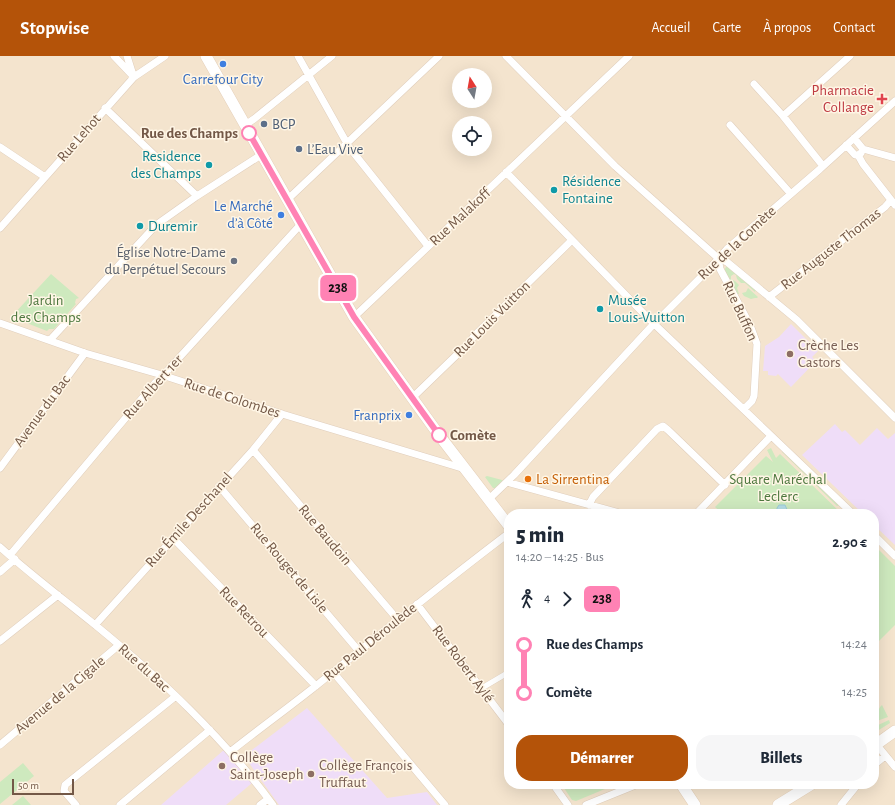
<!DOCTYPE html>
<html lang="fr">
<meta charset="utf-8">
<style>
:root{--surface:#fff;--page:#f6f6f7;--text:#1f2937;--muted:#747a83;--accent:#b45309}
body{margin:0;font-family:"Alegreya Sans",sans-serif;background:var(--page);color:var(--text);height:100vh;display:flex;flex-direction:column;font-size:15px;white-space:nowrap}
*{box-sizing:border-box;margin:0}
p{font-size:13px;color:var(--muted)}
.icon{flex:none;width:22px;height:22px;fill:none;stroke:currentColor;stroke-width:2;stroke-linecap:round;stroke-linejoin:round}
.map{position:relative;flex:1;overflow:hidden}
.sheet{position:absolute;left:504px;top:453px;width:375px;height:280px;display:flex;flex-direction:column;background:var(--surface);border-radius:16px;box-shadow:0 4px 16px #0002}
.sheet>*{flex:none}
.badge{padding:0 8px;border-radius:6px;font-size:14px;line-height:26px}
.needle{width:26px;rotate:349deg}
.fabs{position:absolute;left:452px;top:12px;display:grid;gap:8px}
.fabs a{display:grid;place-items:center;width:40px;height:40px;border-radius:50%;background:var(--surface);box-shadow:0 4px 16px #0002;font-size:20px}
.scale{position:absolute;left:12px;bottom:10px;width:62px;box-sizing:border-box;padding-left:4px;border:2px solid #735847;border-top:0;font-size:11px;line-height:14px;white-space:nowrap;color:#735847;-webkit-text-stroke:3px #fff6e6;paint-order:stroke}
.map>.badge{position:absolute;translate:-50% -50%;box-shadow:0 0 0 2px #fff}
.legs{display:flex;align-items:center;gap:6px;height:44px;padding:0 12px;font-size:13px}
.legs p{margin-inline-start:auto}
.summary{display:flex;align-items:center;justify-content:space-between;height:68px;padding:0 12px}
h1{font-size:22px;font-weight:800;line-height:30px}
.action{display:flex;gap:8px;margin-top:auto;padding:8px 12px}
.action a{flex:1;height:46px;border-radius:16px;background:var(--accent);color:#fff;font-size:16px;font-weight:800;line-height:46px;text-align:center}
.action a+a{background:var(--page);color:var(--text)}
ul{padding:0 12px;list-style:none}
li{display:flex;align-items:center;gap:14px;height:48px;font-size:15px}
li i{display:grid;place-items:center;width:6px;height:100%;margin:0 5px;background:currentColor}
li i::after{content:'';width:10px;height:10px;margin:-5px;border:3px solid;border-radius:50%;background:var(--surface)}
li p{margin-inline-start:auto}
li:first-child i{background:linear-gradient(#0000 50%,currentColor 0)}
li:last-child i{background:linear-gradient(currentColor 50%,#0000 0)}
header{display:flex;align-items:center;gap:24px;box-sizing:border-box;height:56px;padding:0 20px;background:var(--accent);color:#fff}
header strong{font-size:19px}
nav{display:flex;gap:22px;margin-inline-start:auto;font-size:14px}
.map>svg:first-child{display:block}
.residential{fill:#f4e4ce;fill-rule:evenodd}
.education{fill:#efddf8}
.green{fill:#cee9be}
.water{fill:#b4dce5;stroke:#9bcbd7}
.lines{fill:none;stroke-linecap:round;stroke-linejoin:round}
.pedestrian-casing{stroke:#e0cebc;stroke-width:6}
.minor-casing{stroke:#e0cebc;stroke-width:8}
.secondary-casing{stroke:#e5d0ba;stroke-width:12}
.pedestrian{stroke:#fff;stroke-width:5.5}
.minor{stroke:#fff;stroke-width:7}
.secondary{stroke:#fff;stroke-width:11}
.line-1-casing{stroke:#fff;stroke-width:9}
.line-1{stroke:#ff82b4;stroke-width:6}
.shop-dot{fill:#3f7fe0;stroke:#fff6e6;stroke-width:1.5}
.health-dot{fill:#e0444e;stroke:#fff6e6;stroke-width:1.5}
.service-dot{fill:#5c6f8a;stroke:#fff6e6;stroke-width:1.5}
.stop-1-dot{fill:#fff;stroke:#ff82b4;stroke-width:2}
.culture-dot{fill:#0f9aa8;stroke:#fff6e6;stroke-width:1.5}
.worship-dot{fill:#6b7280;stroke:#fff6e6;stroke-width:1.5}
.education-dot{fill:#8d6e63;stroke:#fff6e6;stroke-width:1.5}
.food-dot{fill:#e8710a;stroke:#fff6e6;stroke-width:1.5}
.labels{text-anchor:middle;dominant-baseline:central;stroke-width:3;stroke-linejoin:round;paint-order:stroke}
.shop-label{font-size:15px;fill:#366cbe;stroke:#fff6e6;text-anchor:end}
.health-label{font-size:15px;fill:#be3a42;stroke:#fff6e6;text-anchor:end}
.service-label{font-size:15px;fill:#4e5e75;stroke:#fff6e6;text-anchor:start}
.stop-label{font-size:15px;font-weight:bold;fill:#735847;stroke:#fff6e6;text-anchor:end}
.street-label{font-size:15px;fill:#735847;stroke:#fff6e6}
.culture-label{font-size:15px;fill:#0d838f;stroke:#fff6e6;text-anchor:start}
.worship-label{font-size:15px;fill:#5b616d;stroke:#fff6e6;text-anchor:end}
.park-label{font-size:15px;fill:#4e783f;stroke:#fff6e6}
.education-label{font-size:15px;fill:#785e54;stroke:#fff6e6;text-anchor:start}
.food-label{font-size:15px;fill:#c56008;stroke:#fff6e6;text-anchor:start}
</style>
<header>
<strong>Stopwise</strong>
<nav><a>Accueil</a><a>Carte</a><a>À propos</a><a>Contact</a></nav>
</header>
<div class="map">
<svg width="895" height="749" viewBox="0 0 895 749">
<rect width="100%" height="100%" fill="#fcf2e0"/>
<path class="residential" d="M0,0H895V749H0ZM459,19H485V45H459ZM459,67H485V93H459ZM509,458H874V728H509Z"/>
<path class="education" d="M791,268L818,295L812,301L816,305L791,331L778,318L776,320L768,319V315H763L765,290L779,281Z
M835,368L842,376L845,374L860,389L877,372L888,383L895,377V489L874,469V458H863L802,399Z
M307,652L387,742L427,736L437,749H279L244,700Z
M225,693L252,727L226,749H161Z"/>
<path class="green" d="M729,210L756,233L755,236L745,227H741L737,223L736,219L734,218L731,220V223L735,225L739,229L737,232L739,238H737L724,215L726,211Z
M51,218L79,242L76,243L75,247L76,248L54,273H49L47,275L19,264L13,259Z
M748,232L758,241L757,242H755L751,243L744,240L742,237L746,236Z
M771,392L776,402L780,398L842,458H723L715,451L766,400L773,406L767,394Z
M783,394L839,449L837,450L782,396Z
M487,420L502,424L503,425L496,432H493L485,421Z
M874,489L895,510V569L877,587L874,585Z
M882,649L888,661L874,666V658L879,653L880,651Z
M889,664L890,667L874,677V670H876Z
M23,707L34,720L0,748V726Z
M564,728H617L576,745L572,744L562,729Z
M23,740L31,749H12Z"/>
<path class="water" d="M779,449H785L789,458H777V452Z"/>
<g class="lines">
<defs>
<path id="pedestrian" d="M482,632L509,616"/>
<path id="minor" d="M114,0L134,21
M127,0L133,19
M298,0L349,91L428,190
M506,0L615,110L718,202L727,206L797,264L895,362
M754,28L783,60L823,110
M105,52L197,140
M783,60L850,0
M245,69L254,63L332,0
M730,69L791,138
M854,82L863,93L895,102
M846,89L855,99H858L861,97
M0,91L45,121
M858,99L863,108L895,149
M506,116L649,263L853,458
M288,143L439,0
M0,172L134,21L165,0
M718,202L720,213L750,269L757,288L754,340L752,345L744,353
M769,241L885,151L891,144
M354,261L629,0
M0,267L85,297L162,319L282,358L465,413
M50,284L156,169L197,140L261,99
M412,342L470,286L474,280L572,184
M253,394L398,564
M0,412L85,297
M507,426L623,458
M219,430L358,594
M489,443L514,419L650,272L710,212L727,193L820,113L895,45
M589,449L593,441L657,373L663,370L668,374L725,429
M696,458L771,380
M874,479L895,500
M173,482L316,630
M0,491C30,518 63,543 94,568C160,622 222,680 273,749
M10,499L155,327L168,314L301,168
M0,516L15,503
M417,548L509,669
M95,569L253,394L282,358
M0,585L58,539
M333,616L445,749
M876,688L895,711
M0,689L119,589
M230,696C259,673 288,652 317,629C380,578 444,526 509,477
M874,709L885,700
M553,728L568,749
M76,749L64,735L65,729L176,640
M120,749L210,674
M260,749L268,743
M586,749L638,728
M841,749L858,728"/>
<path id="secondary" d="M206,0L354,261L439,379L509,470
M874,690L895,675
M681,728L695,749
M778,749L812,728"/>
</defs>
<use href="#pedestrian" class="pedestrian-casing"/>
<use href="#minor" class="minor-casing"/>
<use href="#secondary" class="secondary-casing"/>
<use href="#pedestrian" class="pedestrian"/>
<use href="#minor" class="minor"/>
<use href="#secondary" class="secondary"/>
</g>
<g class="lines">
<defs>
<path id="line-1" d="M249,77L354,261L439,379"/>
</defs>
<use href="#line-1" class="line-1-casing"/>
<use href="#line-1" class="line-1"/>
</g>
<g class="shop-dot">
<circle cx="223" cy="8" r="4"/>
<circle cx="281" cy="159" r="4"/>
<circle cx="409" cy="359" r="4"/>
</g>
<path class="health-dot" d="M880 37h4v4h4v4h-4v4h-4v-4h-4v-4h4z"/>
<g class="service-dot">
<circle cx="264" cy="68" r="4"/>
<circle cx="299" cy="93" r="4"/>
</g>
<g class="stop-1-dot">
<circle cx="249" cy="77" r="7"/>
<circle cx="439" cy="379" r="7"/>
</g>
<g class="culture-dot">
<circle cx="209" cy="109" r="4"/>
<circle cx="554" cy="134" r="4"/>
<circle cx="140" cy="170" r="4"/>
<circle cx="600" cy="253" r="4"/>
</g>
<circle class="worship-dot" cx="234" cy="205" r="4"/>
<g class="education-dot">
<circle cx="790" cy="298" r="4"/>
<circle cx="222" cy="710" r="4"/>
<circle cx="311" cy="718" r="4"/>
</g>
<circle class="food-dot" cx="528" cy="423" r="4"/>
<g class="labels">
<g class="shop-label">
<text x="223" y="23" text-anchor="middle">Carrefour City</text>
<text x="273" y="150">Le Marché<tspan x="273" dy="17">d’à Côté</tspan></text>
<text x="401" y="359">Franprix</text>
</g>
<g class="health-label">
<text x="874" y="34">Pharmacie<tspan x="874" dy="17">Collange</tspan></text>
</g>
<g class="service-label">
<text x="272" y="68">BCP</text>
<text x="307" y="93">L’Eau Vive</text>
</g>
<g class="stop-label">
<text x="238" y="77">Rue des Champs</text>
<text x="450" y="379" text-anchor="start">Comète</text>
</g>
<g class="street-label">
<text transform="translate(79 82) rotate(-49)">Rue Lehot</text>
<text transform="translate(460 161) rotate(-43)">Rue Malakoff</text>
<text transform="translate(737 187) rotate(-43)">Rue de la Comète</text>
<text transform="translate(831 193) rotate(-38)">Rue Auguste Thomas</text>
<text transform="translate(740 255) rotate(65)">Rue Buffon</text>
<text transform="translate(492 263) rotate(-45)">Rue Louis Vuitton</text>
<text transform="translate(153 331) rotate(-48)">Rue Albert 1er</text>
<text transform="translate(232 342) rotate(18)">Rue de Colombes</text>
<text transform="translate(42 355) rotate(-54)">Avenue du Bac</text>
<text transform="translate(189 464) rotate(-48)">Rue Émile Deschanel</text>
<text transform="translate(325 479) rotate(50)">Rue Baudoin</text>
<text transform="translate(289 512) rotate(50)">Rue Rouget de Lisle</text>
<text transform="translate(244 556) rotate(46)">Rue Retrou</text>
<text transform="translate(370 586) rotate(-39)">Rue Paul Déroulède</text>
<text transform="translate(463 608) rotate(53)">Rue Robert Aylé</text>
<text transform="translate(144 612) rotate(42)">Rue du Bac</text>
<text transform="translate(60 639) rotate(-40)">Avenue de la Cigale</text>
</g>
<g class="culture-label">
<text x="201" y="100" text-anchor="end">Residence<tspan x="201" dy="17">des Champs</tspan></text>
<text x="562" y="125">Résidence<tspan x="562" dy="17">Fontaine</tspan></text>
<text x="148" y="170">Duremir</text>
<text x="608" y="244">Musée<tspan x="608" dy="17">Louis-Vuitton</tspan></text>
</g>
<g class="worship-label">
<text x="226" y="196">Église Notre-Dame<tspan x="226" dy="17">du Perpétuel Secours</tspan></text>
</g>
<g class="park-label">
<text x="46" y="244">Jardin<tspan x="46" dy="17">des Champs</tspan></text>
<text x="778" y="423">Square Maréchal<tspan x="778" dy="17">Leclerc</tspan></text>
</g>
<g class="education-label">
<text x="798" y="289">Crèche Les<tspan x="798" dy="17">Castors</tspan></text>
<text x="230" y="701">Collège<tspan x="230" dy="17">Saint-Joseph</tspan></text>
<text x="319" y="709">Collège François<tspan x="319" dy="17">Truffaut</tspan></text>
</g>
<g class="food-label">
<text x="536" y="423">La Sirrentina</text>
</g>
</g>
</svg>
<div class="fabs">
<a><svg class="needle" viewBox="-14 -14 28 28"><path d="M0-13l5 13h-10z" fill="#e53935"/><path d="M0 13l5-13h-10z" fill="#747a83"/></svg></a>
<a><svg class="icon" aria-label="locate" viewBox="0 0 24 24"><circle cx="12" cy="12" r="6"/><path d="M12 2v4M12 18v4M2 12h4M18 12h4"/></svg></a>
</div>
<div class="scale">50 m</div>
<b class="badge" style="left:338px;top:232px;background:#ff82b4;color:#111">238</b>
<section class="sheet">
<div class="summary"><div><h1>5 min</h1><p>14:20 – 14:25 · Bus</p></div><b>2.90 €</b></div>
<div class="legs"><svg class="icon" aria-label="walk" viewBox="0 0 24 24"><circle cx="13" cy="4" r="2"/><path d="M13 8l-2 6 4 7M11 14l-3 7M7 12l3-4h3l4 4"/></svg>4<svg class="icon" aria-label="forward" viewBox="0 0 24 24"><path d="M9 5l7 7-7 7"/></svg><b class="badge" style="background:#ff82b4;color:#111">238</b></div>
<ul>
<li><i style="color:#ff82b4"></i><b>Rue des Champs</b><p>14:24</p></li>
<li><i style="color:#ff82b4"></i><b>Comète</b><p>14:25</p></li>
</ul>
<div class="action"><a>Démarrer</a><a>Billets</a></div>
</section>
</div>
